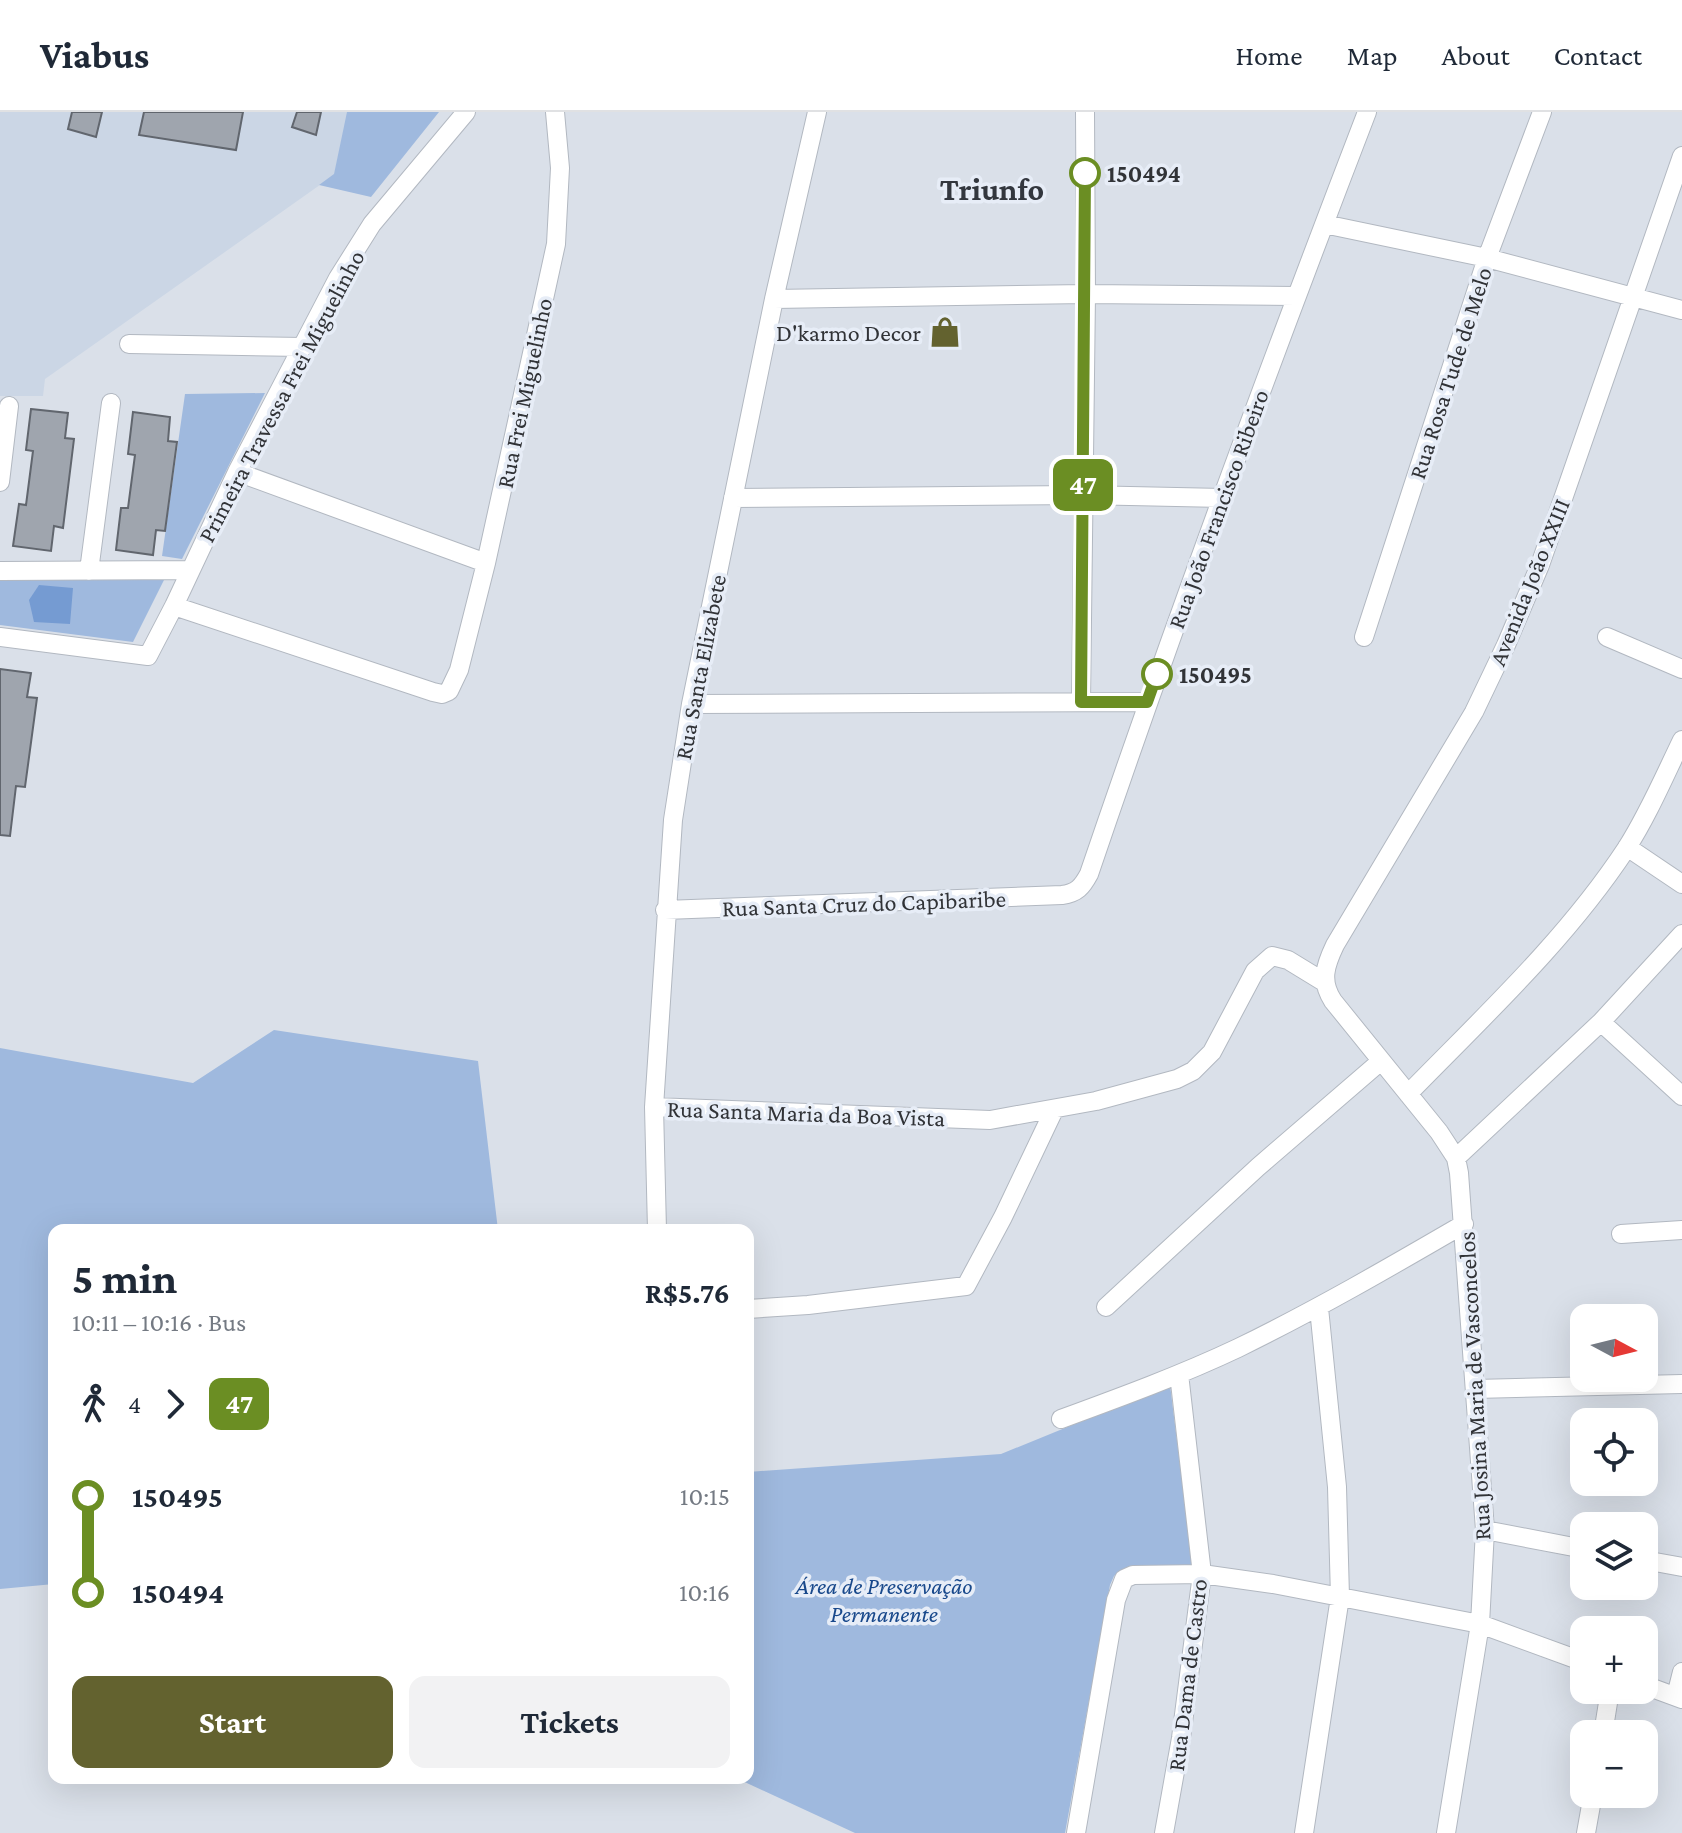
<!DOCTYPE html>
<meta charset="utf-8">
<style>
:root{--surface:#fff;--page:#f2f2f3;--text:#1f2937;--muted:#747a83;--line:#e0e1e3;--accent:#63622f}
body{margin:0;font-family:"Crimson Pro",serif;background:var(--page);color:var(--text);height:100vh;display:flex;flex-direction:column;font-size:30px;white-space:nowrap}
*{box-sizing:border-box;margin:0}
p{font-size:26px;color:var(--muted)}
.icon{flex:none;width:44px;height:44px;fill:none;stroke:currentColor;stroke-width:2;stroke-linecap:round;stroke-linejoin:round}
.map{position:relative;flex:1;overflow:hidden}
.drawer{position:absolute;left:48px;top:1112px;width:706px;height:560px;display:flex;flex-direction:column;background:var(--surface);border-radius:16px;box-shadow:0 8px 32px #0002}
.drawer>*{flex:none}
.badge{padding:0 16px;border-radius:12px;font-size:28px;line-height:52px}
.needle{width:52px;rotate:97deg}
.tools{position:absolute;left:1570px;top:1192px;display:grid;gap:16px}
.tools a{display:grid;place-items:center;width:88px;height:88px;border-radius:16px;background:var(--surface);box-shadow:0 8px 32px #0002;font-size:40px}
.map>.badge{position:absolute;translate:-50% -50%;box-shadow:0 0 0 4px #fff}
.legs{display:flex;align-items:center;gap:12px;height:88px;padding:0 24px;font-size:26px}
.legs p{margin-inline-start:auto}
.headline{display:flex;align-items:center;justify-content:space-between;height:136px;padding:0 24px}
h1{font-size:44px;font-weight:700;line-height:60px}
.button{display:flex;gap:16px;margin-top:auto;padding:16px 24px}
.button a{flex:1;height:92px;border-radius:16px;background:var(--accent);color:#fff;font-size:32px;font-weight:700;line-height:92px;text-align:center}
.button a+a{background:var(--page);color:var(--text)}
ul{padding:0 24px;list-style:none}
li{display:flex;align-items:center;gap:28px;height:96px;font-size:30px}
li i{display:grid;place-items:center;width:12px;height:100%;margin:0 10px;background:currentColor}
li i::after{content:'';width:20px;height:20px;margin:-10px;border:6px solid;border-radius:50%;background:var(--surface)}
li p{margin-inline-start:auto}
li:first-child i{background:linear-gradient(#0000 50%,currentColor 0)}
li:last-child i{background:linear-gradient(currentColor 50%,#0000 0)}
header{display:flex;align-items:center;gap:48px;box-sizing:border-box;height:112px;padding:0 40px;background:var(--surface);border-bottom:2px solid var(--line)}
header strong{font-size:38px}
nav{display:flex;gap:44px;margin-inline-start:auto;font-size:28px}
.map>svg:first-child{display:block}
.built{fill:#cbd6e5}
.green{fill:#9fb9de}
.water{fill:#759bd2}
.building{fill:#9fa5ae;stroke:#61666e;stroke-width:2}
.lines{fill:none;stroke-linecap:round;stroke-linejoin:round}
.minor-casing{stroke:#b2b8c1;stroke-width:20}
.minor{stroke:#fff;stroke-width:18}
.line-1-casing{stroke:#fff;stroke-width:18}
.line-1{stroke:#6b8e23;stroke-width:12}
.stop-1-dot{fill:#fff;stroke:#6b8e23;stroke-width:4}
.labels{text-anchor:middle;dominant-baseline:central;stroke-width:7;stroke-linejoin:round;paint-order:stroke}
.stop-label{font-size:24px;font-weight:bold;fill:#313337;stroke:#e7edf7;text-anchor:start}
.poi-label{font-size:24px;fill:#313337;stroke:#e7edf7;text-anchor:end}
.street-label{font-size:24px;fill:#313337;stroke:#e7edf7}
.park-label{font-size:24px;font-style:italic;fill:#18488b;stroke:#e7edf7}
.district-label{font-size:32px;font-weight:bold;fill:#33373e;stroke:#e7edf7}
</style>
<header>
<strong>Viabus</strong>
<nav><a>Home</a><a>Map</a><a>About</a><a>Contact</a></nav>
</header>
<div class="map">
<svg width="1682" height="1721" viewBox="0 0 1682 1721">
<rect width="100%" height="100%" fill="#dae0e9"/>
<path class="built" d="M0,0H348L334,63L45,267L43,284H0Z"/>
<path class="green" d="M347,0H439L371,85L319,73L334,62Z
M265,281L182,447L162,444L185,282Z
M0,464L164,468L133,530L0,513Z
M274,918L478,949L498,1118H54V1472L0,1477V936L193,971Z
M1170,1273L1193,1455L1121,1458L1114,1464L1110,1473L1065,1721H855L736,1666H748V1360L1001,1342Z"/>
<path class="water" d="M39,473L73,476L70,512L34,510L29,488Z"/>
<path class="building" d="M72,0H102L96,25L68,17Z
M144,0H243L236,38L139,23Z
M297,0H321L316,23L292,15Z
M31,297L68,301L65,326L74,327L63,416L54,414L51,439L13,434L19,392L26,393L33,339L26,338Z
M133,300L170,305L168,329L177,330L165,419L156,418L153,443L116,438L121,396H128L135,343L128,342Z
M0,557L31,561L27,585L37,586L25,675L16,674L10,724L0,723Z"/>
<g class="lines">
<defs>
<path id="minor" d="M1324,112L1487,146L1682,198
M774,187L1086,182L1296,184
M129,232L303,235
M237,360L486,451
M0,370L9,294
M733,386L1083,383L1223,386
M0,459L191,458
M89,459L111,291
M174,494L433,580L442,582L449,579L459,558L486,451L556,132L560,56L555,0
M0,525L148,544L174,494L237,360L338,166L372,112L466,0
M1364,525L1487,146L1542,0
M1607,525L1682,557
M1081,590L1086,182L1085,0
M691,592L1147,590
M1627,735L1682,772
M665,798L1062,783C1077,781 1082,775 1089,762C1176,506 1270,252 1367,0
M1601,910L1682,984
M1408,982C1484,904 1566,828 1626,737C1648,703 1664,665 1682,628
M654,995L990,1008L1096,989L1177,967L1193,959L1212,940L1255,859L1272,844L1288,848L1324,870
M1456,1046L1601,910L1682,822
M657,1118L654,995L673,708L691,592L774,187L817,0
M1621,1122L1682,1118
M1106,1195L1258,1055L1381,949
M748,1197L808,1193L966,1174L1003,1105L1054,998
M1475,1277L1682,1272
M1061,1307C1121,1285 1181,1263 1238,1236C1316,1198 1390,1155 1464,1112
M1485,1418L1584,1437
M1644,1448L1682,1455
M1644,1573L1682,1587
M1676,1584L1682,1560
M1603,1622L1610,1578
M1076,1721L1116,1488L1124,1467L1133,1463L1202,1462L1273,1472L1480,1512L1584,1550
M1164,1721L1181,1626L1202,1462L1179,1262
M1304,1721L1340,1485L1337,1375L1319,1196
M1446,1721L1480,1512L1485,1418L1459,1061L1456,1046L1439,1020L1333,889C1320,869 1325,854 1335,833L1474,600L1506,533L1540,453L1682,44
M1586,1721L1593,1682"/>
</defs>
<use href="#minor" class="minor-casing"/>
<use href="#minor" class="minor"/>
</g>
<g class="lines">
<defs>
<path id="line-1" d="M1085,61L1081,590H1147L1157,562"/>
</defs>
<use href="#line-1" class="line-1-casing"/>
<use href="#line-1" class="line-1"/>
</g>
<defs>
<symbol id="shop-bare" viewBox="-9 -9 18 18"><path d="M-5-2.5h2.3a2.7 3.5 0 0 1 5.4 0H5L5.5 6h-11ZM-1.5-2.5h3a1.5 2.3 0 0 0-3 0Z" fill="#63622f" stroke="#e7edf7" stroke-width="2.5" paint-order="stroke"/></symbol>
</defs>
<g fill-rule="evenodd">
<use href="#shop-bare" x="923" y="198" width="44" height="44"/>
</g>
<g class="stop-1-dot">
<circle cx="1085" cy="61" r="14"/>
<circle cx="1157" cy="562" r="14"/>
</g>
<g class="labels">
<g class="stop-label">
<text x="1107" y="61">150494</text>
<text x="1179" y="562">150495</text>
</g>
<g class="poi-label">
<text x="921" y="220">D'karmo Decor</text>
</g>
<g class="street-label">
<text transform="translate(1450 261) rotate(-72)">Rua Rosa Tude de Melo</text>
<text transform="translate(524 281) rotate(-78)">Rua Frei Miguelinho</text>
<text transform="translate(281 284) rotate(-62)">Primeira Travessa Frei Miguelinho</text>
<text transform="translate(1218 397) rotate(-70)">Rua João Francisco Ribeiro</text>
<text transform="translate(1529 470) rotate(-68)">Avenida João XXIII</text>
<text transform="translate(700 555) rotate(-79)">Rua Santa Elizabete</text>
<text transform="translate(864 791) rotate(-2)">Rua Santa Cruz do Capibaribe</text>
<text transform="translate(806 1001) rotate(2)">Rua Santa Maria da Boa Vista</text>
<text transform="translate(1474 1274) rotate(-93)">Rua Josina Maria de Vasconcelos</text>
<text transform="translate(1187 1563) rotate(-83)">Rua Dama de Castro</text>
</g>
<g class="park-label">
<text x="884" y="1473">Área de Preservação<tspan x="884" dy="28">Permanente</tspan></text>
</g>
<g class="district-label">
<text x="992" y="77">Triunfo</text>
</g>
</g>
</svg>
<div class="tools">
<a><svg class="needle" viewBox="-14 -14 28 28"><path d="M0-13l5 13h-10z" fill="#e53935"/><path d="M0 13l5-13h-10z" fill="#747a83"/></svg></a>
<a><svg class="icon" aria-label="locate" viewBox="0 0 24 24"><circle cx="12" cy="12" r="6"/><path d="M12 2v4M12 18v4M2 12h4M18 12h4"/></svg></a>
<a><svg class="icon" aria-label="layers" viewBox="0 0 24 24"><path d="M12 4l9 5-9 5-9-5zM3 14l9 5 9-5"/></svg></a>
<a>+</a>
<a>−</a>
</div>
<b class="badge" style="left:1083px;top:373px;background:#6b8e23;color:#fff">47</b>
<section class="drawer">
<div class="headline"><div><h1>5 min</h1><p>10:11 – 10:16 · Bus</p></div><b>R$5.76</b></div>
<div class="legs"><svg class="icon" aria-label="walk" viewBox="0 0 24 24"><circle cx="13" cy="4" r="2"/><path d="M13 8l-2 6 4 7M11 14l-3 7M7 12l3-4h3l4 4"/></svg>4<svg class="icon" aria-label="forward" viewBox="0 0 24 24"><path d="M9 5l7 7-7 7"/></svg><b class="badge" style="background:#6b8e23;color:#fff">47</b></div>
<ul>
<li><i style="color:#6b8e23"></i><b>150495</b><p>10:15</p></li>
<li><i style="color:#6b8e23"></i><b>150494</b><p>10:16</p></li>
</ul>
<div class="button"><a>Start</a><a>Tickets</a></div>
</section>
</div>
